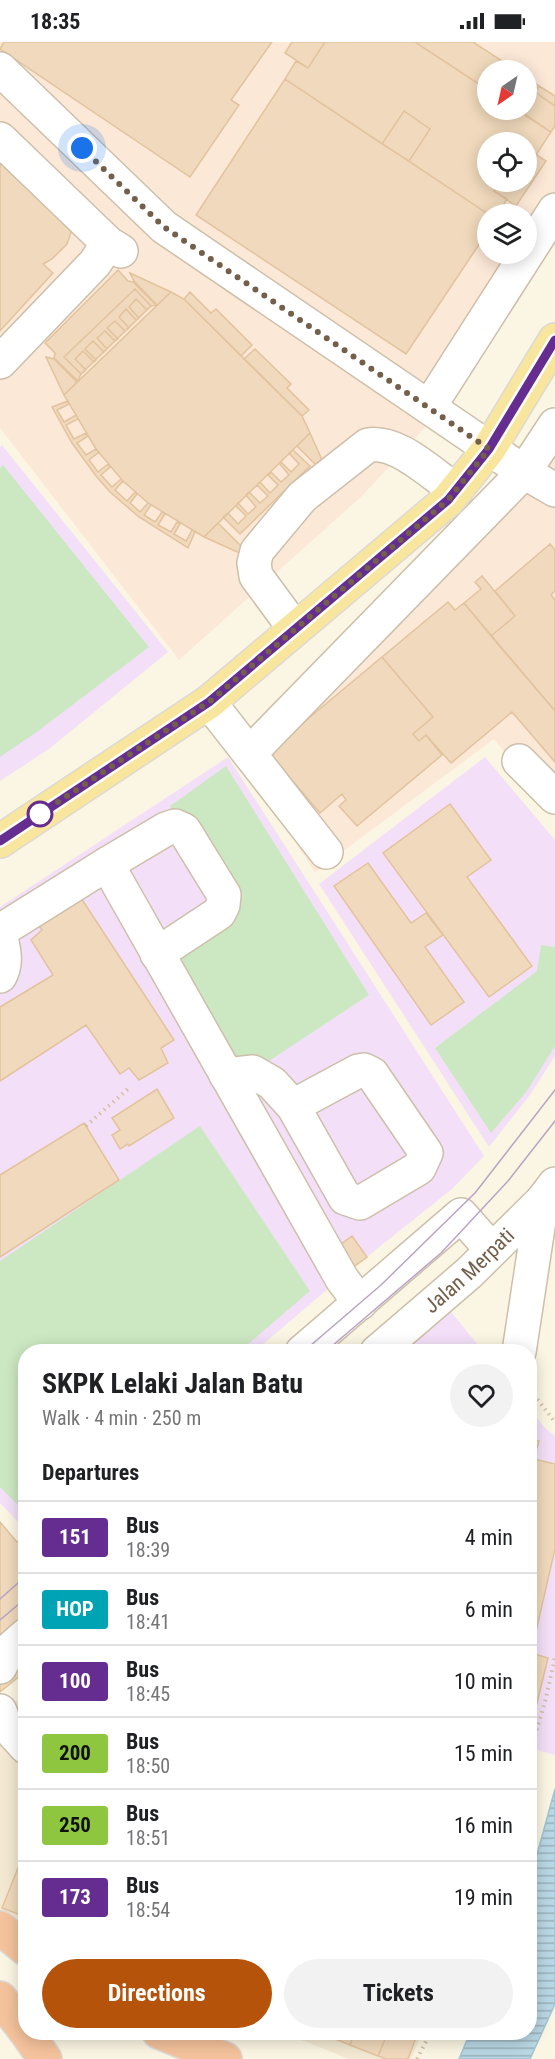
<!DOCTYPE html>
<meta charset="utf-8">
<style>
:root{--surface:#fff;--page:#f2f2f2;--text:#202124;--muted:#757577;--line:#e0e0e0;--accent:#b45309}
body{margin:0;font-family:"Roboto Condensed",sans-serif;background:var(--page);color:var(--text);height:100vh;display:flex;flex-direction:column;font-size:22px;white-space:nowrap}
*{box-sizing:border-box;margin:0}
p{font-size:20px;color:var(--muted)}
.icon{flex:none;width:33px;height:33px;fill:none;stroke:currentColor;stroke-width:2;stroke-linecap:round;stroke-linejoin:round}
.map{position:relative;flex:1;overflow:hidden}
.panel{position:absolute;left:18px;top:1302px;width:519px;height:696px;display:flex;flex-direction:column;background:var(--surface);border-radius:24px;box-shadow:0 3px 15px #0003}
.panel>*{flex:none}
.badge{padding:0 12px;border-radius:4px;font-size:21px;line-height:39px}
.needle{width:39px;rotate:214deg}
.tools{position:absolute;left:477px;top:18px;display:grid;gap:12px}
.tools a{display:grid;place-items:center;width:60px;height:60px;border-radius:50%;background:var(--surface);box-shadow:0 3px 15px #0003;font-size:30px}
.you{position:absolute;width:30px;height:30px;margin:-15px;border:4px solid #fff;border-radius:50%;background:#1a73e8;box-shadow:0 0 0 9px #1a73e833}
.map>.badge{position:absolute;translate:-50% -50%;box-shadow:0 0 0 3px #fff}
h2{padding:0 24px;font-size:22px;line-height:54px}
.round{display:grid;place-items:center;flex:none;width:63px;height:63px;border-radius:32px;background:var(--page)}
.headline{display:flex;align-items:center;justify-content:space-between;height:102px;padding:0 24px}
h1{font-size:28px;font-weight:700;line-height:45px}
.button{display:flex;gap:12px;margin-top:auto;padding:12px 24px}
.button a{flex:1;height:69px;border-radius:36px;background:var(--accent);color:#fff;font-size:24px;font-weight:700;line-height:69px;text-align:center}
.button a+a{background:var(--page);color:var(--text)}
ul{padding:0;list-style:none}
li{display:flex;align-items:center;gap:18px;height:72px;padding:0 24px;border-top:2px solid var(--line)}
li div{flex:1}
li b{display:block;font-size:22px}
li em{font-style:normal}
li .badge{min-width:66px;font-weight:700;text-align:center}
.status{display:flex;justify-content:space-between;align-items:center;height:42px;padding:0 30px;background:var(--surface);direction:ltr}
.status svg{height:16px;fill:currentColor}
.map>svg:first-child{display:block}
.residential{fill:#f3e9d2}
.commercial{fill:#fce8d7;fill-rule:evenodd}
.education{fill:#f3e0f8}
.green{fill:#cce8c2}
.water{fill:url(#water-rules);stroke:#9fc4d6;stroke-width:1.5}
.building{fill:#f0d9bc;stroke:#e2c39d;stroke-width:1.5}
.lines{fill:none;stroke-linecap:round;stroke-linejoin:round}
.minor-casing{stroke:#cdbfaa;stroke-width:36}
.major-casing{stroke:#ddd9d4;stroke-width:36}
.highway-casing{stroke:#ddd9d4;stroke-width:36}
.path{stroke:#d5bd9f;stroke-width:4;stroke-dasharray:1.5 4.5;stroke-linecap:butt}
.minor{stroke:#fff;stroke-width:33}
.major{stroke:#f8e69e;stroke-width:33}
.highway{stroke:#f4c29c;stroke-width:33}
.tram{stroke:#baa3c4;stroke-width:1.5}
.line-casing{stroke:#fff;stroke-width:14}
.line{stroke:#662d91;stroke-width:9}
.walk{stroke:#735f4a;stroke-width:6;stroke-dasharray:0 10.8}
.stop-dot{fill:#fff;stroke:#662d91;stroke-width:3}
.labels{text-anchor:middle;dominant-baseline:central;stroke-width:6;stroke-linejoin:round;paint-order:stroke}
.street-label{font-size:21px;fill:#735f4a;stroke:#fffae9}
</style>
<div class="status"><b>18:35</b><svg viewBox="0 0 49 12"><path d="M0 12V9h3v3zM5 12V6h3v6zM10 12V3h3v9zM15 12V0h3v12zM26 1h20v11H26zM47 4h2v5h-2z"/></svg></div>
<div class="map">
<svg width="555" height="2017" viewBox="0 0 555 2017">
<defs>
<pattern id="water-rules" width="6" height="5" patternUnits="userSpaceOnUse" patternTransform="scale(1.5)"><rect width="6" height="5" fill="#b9d7e4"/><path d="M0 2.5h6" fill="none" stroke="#9bb2bb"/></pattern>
</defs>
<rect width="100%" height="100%" fill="#fbf6e3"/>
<path class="residential" d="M25,1651V1886L0,1876V1674Z
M284,1991H422L411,2017H349Z"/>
<path class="commercial" d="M0,0H555V188L431,379L362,454L179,618L0,386ZM488,28H526V68H488ZM488,100H526V140H488ZM488,172H526V212H488Z
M555,375V774L494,697L315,830L235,709Z"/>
<path class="education" d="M2,403L168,610L49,707L0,739V405Z
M228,715L484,1114L452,1147L348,1230L255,1309L26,1310L25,1483L23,1485L0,1461V865Z
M485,715L555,798V1014L530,1053L489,1105L319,842Z
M451,1270L483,1309L401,1310Z
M530,1367L545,1386L555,1394V1713L530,1706Z"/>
<path class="green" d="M3,423L149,605L38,689L0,715V426Z
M226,724L369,953L245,1035L172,912L235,868L170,764Z
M541,903L555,905V1004L527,1049L491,1091L435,1006L537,929Z
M200,1084L310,1249L240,1309L26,1310L25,1470L0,1445V1219Z"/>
<path class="water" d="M555,1747V1962L530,2017H459L470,1991L530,1990V1833L536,1816Z"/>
<path class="building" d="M4,0H272L231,58L239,63L190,135L0,7Z
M292,0H325L308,26L285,11Z
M325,0H415L488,48V68H517L551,90L536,113L526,106V100H488V140H501L494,149L507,157L498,172H488L409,119L430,87L404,69L382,102L285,37L296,19L308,26Z
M415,0H473L516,28H488V48Z
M526,35L539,44L526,62Z
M285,37L488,172V189L406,312L196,173Z
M539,44L555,54V64L535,50Z
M535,50L555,64V84L551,90L522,70L523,68H526V62Z
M404,69L430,87L409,119L382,102Z
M0,88L31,137L21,141L34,138L73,185L67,202L52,217L43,222L53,231L0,289Z
M526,106L546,119L516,164L494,149L501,140H526Z
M118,228L128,239L133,240L156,263L151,264L81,332L78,339L54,316L55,311L45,301Z
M130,231L171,250L157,263L134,239Z
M135,247L151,264L147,268L136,257L129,265L139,276L136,278L126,267L119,275L129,286L125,289L115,279L107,286L118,297L115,299L105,289L97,296L107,307L104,310L93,299L85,307L96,318L94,320L83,309L75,317L86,328L81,332L64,315Z
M171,250L184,257L302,374L310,391L204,495L148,461L123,439L96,407L64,353Z
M190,250L211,271L216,267L252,303L241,314L184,257Z
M255,307L291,342L287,346L309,368L302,374L244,317Z
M46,315L54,317L77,340L64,353Z
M68,359L69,362L57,368L64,380L76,373L78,377L66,383L74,397L86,391L88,394L77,401L86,413L96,407L99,410L89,418L98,430L108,422L110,425L101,433L112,445L121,437L123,439L115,448L127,459L135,450L137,452L130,461L140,470L148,461L151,463L144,473L155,480L162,470L165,472L158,483L171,490L177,480L180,482L174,492L186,499L192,488L195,490L188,506L139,475L110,450L96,434L72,401L52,365Z
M310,391L327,429L321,428L297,404Z
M293,408L310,424L240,492L223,475L228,471L238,482L246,474L236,464L238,461L248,472L256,465L246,453L249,450L260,461L268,454L257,443L260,440L270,451L278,443L268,433L271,430L281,440L289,433L279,421L281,420L291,430L299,422L289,411Z
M218,481L243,506L244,513L204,495Z
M550,502L555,508V549L551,553L555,558V669L491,594L515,574L495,549Z
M482,534L515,574L491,594L464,561L481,547L475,540Z
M448,560L455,568L464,561L555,669V720L512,670L451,721L426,693L419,699L413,692L433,675L382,615Z
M382,615L433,675L413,692L419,699L426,693L442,713L357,784L339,764L346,758L342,752L320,771L268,710Z
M450,762L491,818L467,835L532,924L489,955L383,811Z
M368,821L411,881L426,871L443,893L425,905L464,960L431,983L334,844Z
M81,856L174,998L161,1006L168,1021L139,1038L129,1026L120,1032L86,983L0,1039V965L53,933L31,898L42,888L37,881Z
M157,1047L174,1076L129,1104L128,1102L120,1107L112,1093L120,1088L112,1076Z
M84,1081L119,1138L0,1215V1133Z
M352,1194L367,1215L348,1229L333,1208Z
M530,1396L539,1399L534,1417L555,1422V1507L531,1611L548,1616L535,1669L530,1668Z
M0,1480L17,1500L26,1493V1629L0,1650Z
M26,1806V1875L2,1866Z
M324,1990H355L350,2003L323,1992Z
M355,1990H388L378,2014L350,2003Z
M388,1990H418L408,2017H386L378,2014Z"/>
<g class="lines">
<defs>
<g id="minor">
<path d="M0,27L164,185L524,430L555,448"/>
<path d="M0,97L108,201L121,209"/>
<path d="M0,320L95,221L108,201"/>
<path d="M429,365L555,168"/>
<path d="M295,587L256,534L254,521L257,509L302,455L368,403C398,398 431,432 456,448"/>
<path d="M209,660L326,810"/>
<path d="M250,711L524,430L555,383"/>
<path d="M519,719L555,755"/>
<path d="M107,822L166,787L175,784L184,788L224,853L223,863L219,871L157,912"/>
<path d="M0,889L107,822L342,1237L360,1261"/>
<path d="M0,891C3,905 8,920 0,934"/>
<path d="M226,1033L253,1030L272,1041L293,1064L358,1029L364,1028L372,1032L426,1111L419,1126L360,1161L345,1156L293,1064"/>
<path d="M302,1310L461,1173L492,1208"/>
<path id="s1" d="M377,1310L469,1231L542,1159L555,1142"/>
<path d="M519,1310L542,1159"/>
<path d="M0,1625L9,1608L26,1593"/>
<path d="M0,1669L4,1681L26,1705"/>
</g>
<path id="major" d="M0,799L209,660L448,458L489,407L555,298"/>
<path id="highway" d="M0,1886L26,1907
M0,1956L26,1990
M26,1990L45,2017
M159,1990L225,2017"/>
</defs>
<use href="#minor" class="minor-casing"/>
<use href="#major" class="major-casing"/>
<use href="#highway" class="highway-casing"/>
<path class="path" d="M86,1084L129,1046
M530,1348L555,1380
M530,1711L546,1656L555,1615
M417,2017L431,1990"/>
<use href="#minor" class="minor"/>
<use href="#major" class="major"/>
<use href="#highway" class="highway"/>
<path class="tram" d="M303,1310L381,1243L475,1151L555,1048
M325,1310L441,1211L508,1139L555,1079
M0,1557L26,1534
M0,1578L26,1556"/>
</g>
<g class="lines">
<defs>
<path id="line" d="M0,799L209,660L448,458L489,407L555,298"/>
</defs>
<use href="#line" class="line-casing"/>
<use href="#line" class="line"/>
<path class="walk" d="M40,772L209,660L448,458L489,407L164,185L82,106"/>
</g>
<circle class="stop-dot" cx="40" cy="772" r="12"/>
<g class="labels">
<g class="street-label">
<text stroke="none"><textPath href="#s1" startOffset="123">Jalan Merpati</textPath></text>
</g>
</g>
</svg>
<div class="tools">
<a><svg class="needle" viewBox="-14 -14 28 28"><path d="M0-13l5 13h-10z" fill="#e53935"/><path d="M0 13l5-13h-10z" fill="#757577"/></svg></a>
<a><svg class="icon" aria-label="locate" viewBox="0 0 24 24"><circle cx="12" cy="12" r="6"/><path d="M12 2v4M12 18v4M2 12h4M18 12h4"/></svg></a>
<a><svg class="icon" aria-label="layers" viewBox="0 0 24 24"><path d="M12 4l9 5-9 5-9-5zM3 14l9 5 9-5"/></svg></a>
</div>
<div class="you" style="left:82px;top:106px"></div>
<section class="panel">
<div class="headline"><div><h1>SKPK Lelaki Jalan Batu</h1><p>Walk · 4 min · 250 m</p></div><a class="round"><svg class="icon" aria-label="heart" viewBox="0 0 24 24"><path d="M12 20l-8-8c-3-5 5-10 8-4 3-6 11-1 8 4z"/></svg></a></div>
<h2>Departures</h2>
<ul>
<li><span class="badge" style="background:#662d91;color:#fff">151</span><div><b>Bus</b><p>18:39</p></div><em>4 min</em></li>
<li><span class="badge" style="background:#00a3b4;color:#fff">HOP</span><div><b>Bus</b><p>18:41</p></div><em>6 min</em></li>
<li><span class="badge" style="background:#662d91;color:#fff">100</span><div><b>Bus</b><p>18:45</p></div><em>10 min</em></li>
<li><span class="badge" style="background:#8ec63f;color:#111">200</span><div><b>Bus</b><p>18:50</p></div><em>15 min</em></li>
<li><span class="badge" style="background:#8ec63f;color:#111">250</span><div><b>Bus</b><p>18:51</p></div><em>16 min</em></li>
<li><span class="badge" style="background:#662d91;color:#fff">173</span><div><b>Bus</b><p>18:54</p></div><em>19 min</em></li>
</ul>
<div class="button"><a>Directions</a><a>Tickets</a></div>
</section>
</div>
